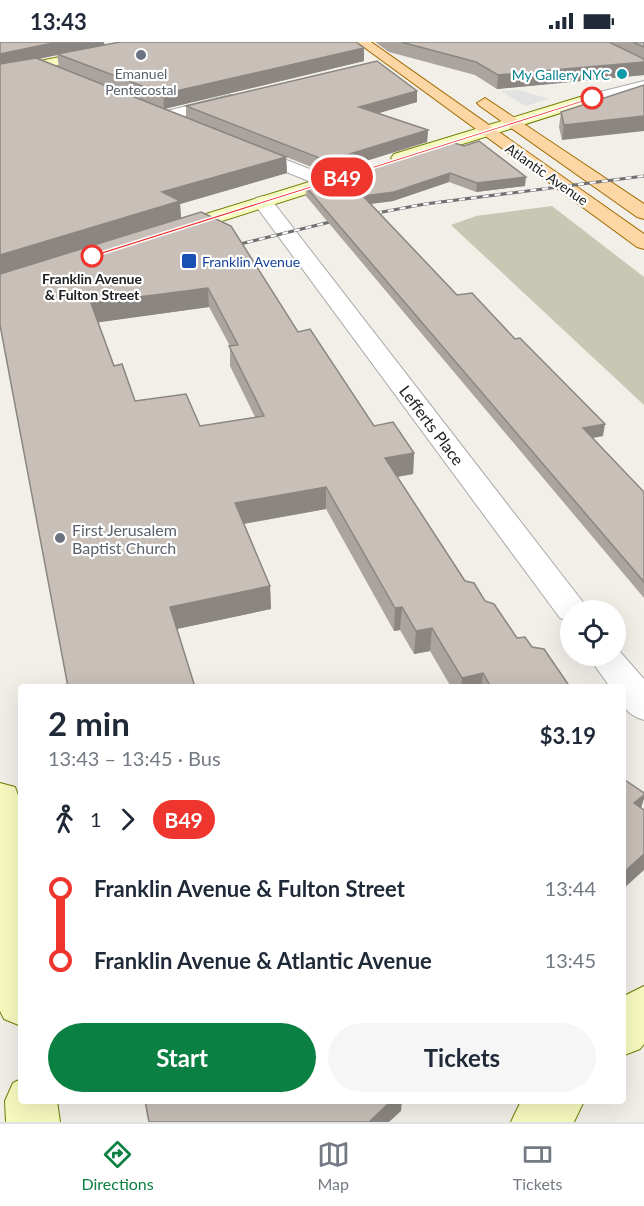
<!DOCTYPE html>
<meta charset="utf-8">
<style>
:root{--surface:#fff;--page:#f6f6f7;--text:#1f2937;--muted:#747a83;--line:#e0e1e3;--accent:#0b8043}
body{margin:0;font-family:Lato,sans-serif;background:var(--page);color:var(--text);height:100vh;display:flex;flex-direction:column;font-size:22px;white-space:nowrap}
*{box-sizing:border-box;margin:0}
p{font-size:20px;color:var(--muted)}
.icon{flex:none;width:33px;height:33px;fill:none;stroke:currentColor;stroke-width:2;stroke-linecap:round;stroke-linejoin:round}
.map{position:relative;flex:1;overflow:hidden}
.details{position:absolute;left:18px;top:642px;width:608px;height:420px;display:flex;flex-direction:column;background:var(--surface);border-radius:6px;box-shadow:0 6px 24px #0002}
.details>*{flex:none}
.badge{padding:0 12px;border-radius:20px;font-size:21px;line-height:39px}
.fabs{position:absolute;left:560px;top:558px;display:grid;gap:12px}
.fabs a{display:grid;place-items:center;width:66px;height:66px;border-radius:50%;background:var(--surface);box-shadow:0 6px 24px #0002;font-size:30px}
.map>.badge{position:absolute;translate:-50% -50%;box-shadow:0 0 0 3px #fff}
.legs{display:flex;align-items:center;gap:9px;height:66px;padding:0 30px;font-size:20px}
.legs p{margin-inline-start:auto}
.summary{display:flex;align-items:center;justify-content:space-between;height:102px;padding:0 30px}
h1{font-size:33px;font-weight:700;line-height:45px}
.action{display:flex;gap:12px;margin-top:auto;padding:12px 30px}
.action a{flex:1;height:69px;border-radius:36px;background:var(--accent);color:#fff;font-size:24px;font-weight:700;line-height:69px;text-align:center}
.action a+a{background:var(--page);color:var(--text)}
ul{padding:0 30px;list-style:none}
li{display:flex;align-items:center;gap:21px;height:72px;font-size:22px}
li i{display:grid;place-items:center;width:9px;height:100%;margin:0 8px;background:currentColor}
li i::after{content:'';width:15px;height:15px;margin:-8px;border:4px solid;border-radius:50%;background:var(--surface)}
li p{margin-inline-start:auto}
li:first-child i{background:linear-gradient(#0000 50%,currentColor 0)}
li:last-child i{background:linear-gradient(currentColor 50%,#0000 0)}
.status{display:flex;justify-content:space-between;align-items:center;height:42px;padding:0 30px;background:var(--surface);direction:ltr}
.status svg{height:16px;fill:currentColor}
.tabs{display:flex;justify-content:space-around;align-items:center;height:84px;border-top:2px solid var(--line);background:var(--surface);font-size:16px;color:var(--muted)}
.tabs a{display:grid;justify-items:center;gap:3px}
.tabs .on{color:var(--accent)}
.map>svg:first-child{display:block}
.construction{fill:#c7c7b4}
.parking{fill:#e2e2e2}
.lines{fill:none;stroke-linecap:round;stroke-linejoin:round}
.street-casing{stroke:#a9a9a9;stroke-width:2}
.secondary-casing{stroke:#707d05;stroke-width:2}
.primary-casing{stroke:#a06b00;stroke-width:2}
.street{fill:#fff;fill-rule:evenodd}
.secondary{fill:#f7fabf;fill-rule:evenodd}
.primary{fill:#fcd6a4;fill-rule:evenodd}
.rail-casing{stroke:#707070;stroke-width:3}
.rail{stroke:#fff;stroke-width:2;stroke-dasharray:6;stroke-linecap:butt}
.wall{fill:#aba49e;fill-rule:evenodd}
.shaded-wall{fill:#8b8681}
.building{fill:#c7bfb8;stroke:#8b8681;stroke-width:1.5;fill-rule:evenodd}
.line-1{fill:#ee352e;stroke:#fff;stroke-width:1.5}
.worship-dot{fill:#6b7280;stroke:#fff;stroke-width:2}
.culture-dot{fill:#0f9aa8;stroke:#fff;stroke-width:2}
.stop-1-dot{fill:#fff;stroke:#ee352e;stroke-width:3}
.transit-dot{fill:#1a4fb4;stroke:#fff;stroke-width:2}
.labels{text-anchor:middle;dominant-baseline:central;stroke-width:4.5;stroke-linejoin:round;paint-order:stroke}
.far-worship-label{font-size:14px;fill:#5b616d;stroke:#fff}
.far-culture-label{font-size:14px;fill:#0d838f;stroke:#fff;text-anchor:end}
.far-street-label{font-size:14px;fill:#222;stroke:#fff}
.far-transit-label{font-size:14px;fill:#164399;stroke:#fff;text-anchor:start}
.far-stop-label{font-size:14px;font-weight:bold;fill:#222;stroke:#fff}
.street-label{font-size:16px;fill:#222;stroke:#fff}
.worship-label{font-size:16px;fill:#5b616d;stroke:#fff;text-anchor:start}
</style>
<div class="status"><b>13:43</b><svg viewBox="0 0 49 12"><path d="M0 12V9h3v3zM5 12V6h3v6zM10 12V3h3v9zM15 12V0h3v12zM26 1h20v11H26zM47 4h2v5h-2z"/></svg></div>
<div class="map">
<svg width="644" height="1080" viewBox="0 0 644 1080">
<rect width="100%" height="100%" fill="#f2efe9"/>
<path class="construction" d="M552,164L644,235V363L451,183L476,174Z"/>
<path class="parking" d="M519,48L549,57L525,64L501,49Z"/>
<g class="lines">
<defs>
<path id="street" d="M644,39V47L593,61L585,56L588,53Z
M230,53L235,55L238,58L235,61L165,79L157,74L159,71Z
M245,102L333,136L336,140L333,144H321L239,111L237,107L239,103Z
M263,154L270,156L589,568H570V579L560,576L256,164L254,160L256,156Z
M615,604L644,637V678C625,672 622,664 622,645H610L588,614H615Z"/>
<path id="secondary" d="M134,0H160L154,4L0,35V27Z
M593,51L598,53L601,56L598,59L406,120H394L391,116L394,112Z
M348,128L354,129L357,133L354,137L178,193H164L161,189L164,185Z
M0,741L15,745L21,761V984L4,977L0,969Z
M644,944V1002L640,1007L622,1014V955Z
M21,1037V1059H57L60,1080H6L5,1059L13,1041Z
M521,1059H584L574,1080H511Z"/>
<path id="primary" d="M357,0H371L644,192V207L637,205Z
M485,56L644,162V177L637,175L480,64L477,61Z"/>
</defs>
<use href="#street" class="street-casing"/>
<use href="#secondary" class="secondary-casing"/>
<use href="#primary" class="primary-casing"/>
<use href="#street" class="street"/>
<use href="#secondary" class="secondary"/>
<use href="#primary" class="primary"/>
<defs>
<path id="rail" d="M224,206L334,179L425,162L644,134"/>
</defs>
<use href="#rail" class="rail-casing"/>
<use href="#rail" class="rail"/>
</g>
<path class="wall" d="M0,0H104V3L364,6V19L164,67L59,25L57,13L38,17L186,76V64L417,49V60L378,71L428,88L427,100L327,131L286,115L287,131L180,162L181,176L298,290L374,384L414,411L413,432L397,435L465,539L485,559L517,596L532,605L570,645H451L430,609L414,612L400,588L394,589L326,467L244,482L270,544L271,567L176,587ZM209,265L230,304V324L255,375L200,384L135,359L114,324L98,280Z
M375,0H644V33L497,47L475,33L389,10Z
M644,43L562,98L559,85L561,70Z
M464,104L525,144L476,150L449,140L393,159L370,162L457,253L603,394L592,396L644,450V556L306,154V145Z"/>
<path class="shaded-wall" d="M58,0H104L105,4L57,12V13L0,25V12Z
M364,6V19L164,67L163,52Z
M644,20V33L497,47L498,33Z
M417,49V60L359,77V65Z
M644,74V89L562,98L564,83Z
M428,88L427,100L327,131V119Z
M286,115L287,131L180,162L181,176L0,233V213L162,150Z
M450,131L449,140L393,159L362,163L363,154Z
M526,135L525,144L476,150L477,141Z
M208,246L209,265L94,281L91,261Z
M605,382L603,394L581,398L583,386Z
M414,411L413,432L384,437L385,416Z
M326,445V467L236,483L235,461Z
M270,544L271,567L172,588L170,565Z
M402,565L400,588L394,589L395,566Z
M432,586L430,609L414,612L416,589Z
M483,631L481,645H461L462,636Z
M644,753V757L638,775L634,761Z
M644,812V828L622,848V832Z
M391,1059H402L401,1069L389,1080H369Z"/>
<path class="building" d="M0,0H58L0,12Z
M120,0H356L364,6L163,52L57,12Z
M401,0H609L644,17V20L498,33L476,20Z
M633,0H644V5Z
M36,16L286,115L162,150L180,159L0,213V22Z
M377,19L417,49L359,65L428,88L327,119L186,64Z
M644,43V74L564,83L561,70Z
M479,99L526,135L477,141L450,131L394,150L363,154L457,253L472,251L515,297L520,296L605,382L583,386L644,450V540L306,145L451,100L464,104Z
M201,170L231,184L298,290L310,287L374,384L393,380L414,411L385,416L465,539L474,541L485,559L494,562L517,596L525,595L532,605L544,607L570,645H491L483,631L462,636L432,586L416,589L402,565L395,566L326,445L235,461L270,544L170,565L195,645H68L0,283V232ZM208,246L238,303L229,304L264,374L200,384L186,352L135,359L122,322L114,324L91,261Z
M622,736L644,751V753L634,761L644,768V812L622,832Z
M145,1059H391L369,1080H149Z"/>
<path class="line-1" d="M592,55L593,57L94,215L88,214Z"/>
<g class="worship-dot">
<circle cx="141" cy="13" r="6"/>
<circle cx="60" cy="496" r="6"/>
</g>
<circle class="culture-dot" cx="622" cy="32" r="6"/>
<g class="stop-1-dot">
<circle cx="592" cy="56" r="10"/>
<circle cx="92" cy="214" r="10"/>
</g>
<rect class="transit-dot" x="181" y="211" width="16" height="16" rx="3"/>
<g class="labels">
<g class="far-worship-label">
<text x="141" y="31">Emanuel<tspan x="141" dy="16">Pentecostal</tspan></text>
</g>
<g class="far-culture-label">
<text x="610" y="32">My Gallery NYC</text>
</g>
<g class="far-street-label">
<text transform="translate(547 132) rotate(35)">Atlantic Avenue</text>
</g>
<g class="far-transit-label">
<text x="202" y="219">Franklin Avenue</text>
</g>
<g class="far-stop-label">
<text x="92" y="236">Franklin Avenue<tspan x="92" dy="16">&amp; Fulton Street</tspan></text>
</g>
<g class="street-label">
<text transform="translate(432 383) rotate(53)">Lefferts Place</text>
</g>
<g class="worship-label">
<text x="72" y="487">First Jerusalem<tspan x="72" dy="18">Baptist Church</tspan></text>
</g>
</g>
</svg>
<div class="fabs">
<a><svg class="icon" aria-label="locate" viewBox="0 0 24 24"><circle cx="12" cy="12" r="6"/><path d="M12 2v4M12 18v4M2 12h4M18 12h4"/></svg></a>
</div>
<b class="badge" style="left:342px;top:135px;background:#ee352e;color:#fff">B49</b>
<section class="details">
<div class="summary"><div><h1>2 min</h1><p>13:43 – 13:45 · Bus</p></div><b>$3.19</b></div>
<div class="legs"><svg class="icon" aria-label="walk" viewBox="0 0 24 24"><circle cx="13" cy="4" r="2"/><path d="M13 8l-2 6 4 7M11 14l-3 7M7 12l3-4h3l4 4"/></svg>1<svg class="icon" aria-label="forward" viewBox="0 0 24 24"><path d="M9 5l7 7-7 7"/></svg><b class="badge" style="background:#ee352e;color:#fff">B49</b></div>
<ul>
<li><i style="color:#ee352e"></i><b>Franklin Avenue &amp; Fulton Street</b><p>13:44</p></li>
<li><i style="color:#ee352e"></i><b>Franklin Avenue &amp; Atlantic Avenue</b><p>13:45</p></li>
</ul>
<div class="action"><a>Start</a><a>Tickets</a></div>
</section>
</div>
<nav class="tabs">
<a class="on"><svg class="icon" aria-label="directions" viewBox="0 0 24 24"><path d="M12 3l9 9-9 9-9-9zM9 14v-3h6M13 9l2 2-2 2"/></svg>Directions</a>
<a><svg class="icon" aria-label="map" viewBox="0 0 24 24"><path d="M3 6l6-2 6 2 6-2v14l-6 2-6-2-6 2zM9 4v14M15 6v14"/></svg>Map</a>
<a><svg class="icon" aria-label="tickets" viewBox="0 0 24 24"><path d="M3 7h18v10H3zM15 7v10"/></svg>Tickets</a>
</nav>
